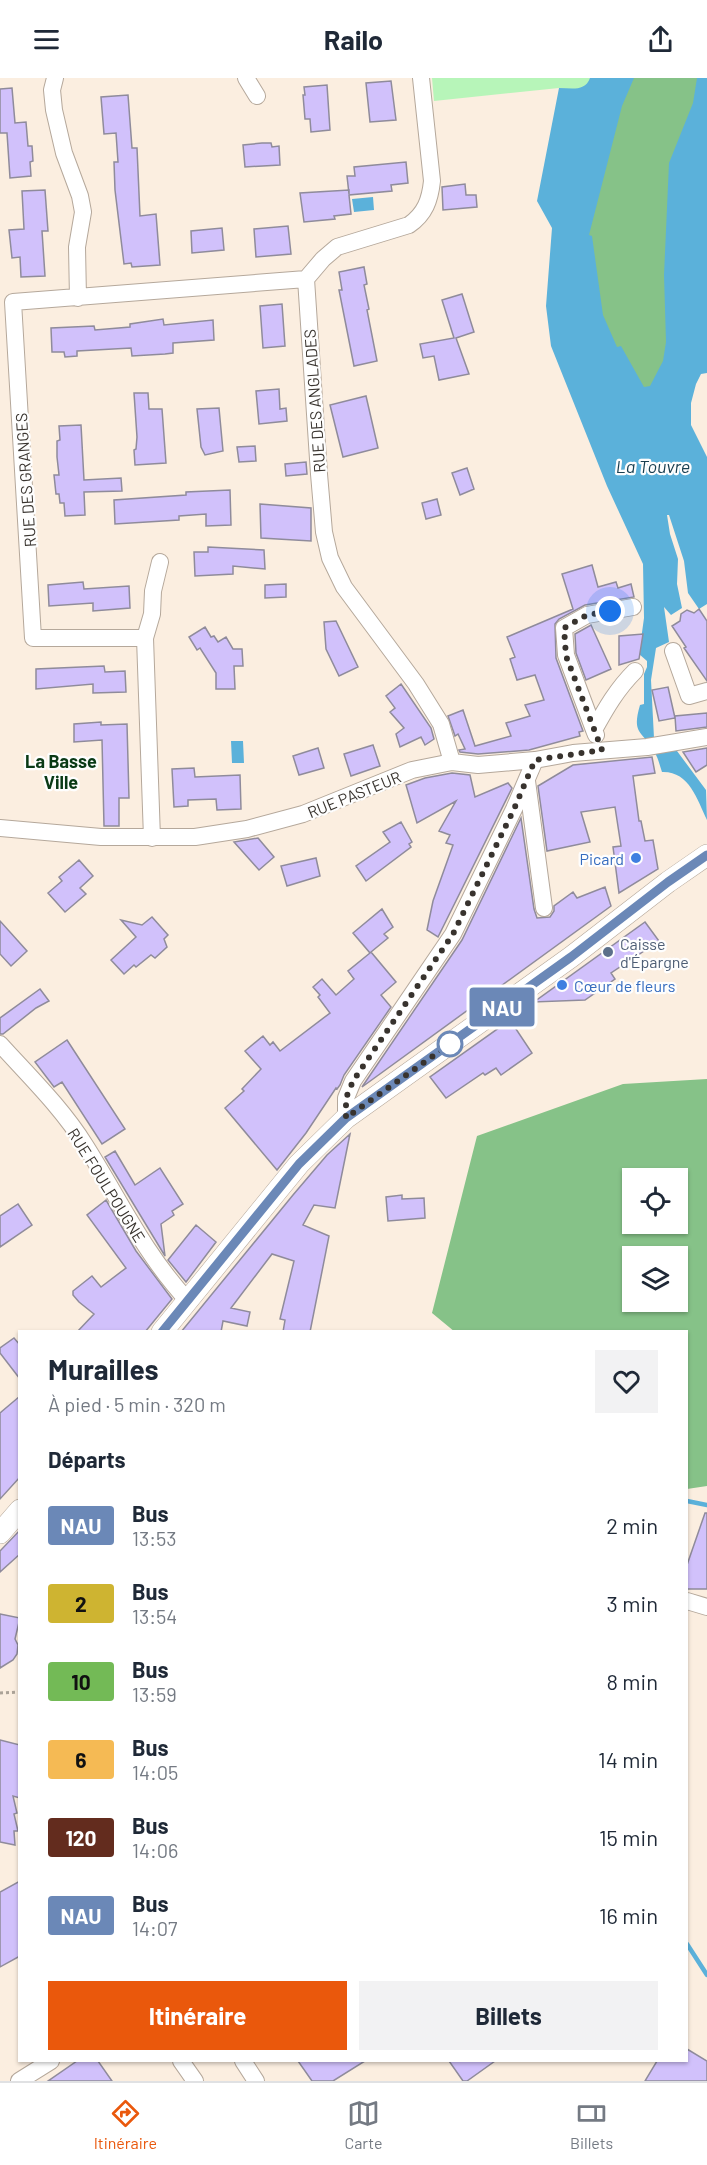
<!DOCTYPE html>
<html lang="fr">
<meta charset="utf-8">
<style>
:root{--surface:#fff;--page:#f2f2f3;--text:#1f2937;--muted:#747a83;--line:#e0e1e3;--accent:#ea580c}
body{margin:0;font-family:Barlow,sans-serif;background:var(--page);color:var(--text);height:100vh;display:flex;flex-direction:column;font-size:22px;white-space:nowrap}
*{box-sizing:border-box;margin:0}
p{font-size:20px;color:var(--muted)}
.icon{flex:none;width:33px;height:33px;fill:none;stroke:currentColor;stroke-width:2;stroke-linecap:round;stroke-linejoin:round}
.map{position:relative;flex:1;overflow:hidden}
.side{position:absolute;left:18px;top:1252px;width:670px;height:732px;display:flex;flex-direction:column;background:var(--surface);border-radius:0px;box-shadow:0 2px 4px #0004}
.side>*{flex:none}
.badge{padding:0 12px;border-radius:4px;font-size:21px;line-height:39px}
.fabs{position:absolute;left:622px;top:1090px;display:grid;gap:12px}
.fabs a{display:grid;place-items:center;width:66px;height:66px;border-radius:0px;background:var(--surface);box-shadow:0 2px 4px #0004;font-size:30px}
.you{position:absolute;width:30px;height:30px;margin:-15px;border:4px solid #fff;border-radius:50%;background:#1a73e8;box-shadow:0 0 0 9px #1a73e833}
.map>.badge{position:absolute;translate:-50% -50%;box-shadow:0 0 0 3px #fff}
h2{padding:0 30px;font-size:22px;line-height:54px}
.round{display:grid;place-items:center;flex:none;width:63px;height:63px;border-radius:0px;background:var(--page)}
.head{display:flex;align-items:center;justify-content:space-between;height:102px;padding:0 30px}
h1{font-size:28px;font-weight:700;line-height:45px}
.primary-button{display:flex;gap:12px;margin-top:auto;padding:12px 30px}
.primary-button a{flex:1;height:69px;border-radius:0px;background:var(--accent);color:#fff;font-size:24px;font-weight:700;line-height:69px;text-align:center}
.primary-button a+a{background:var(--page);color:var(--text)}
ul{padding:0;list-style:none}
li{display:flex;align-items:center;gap:18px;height:78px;padding:0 30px}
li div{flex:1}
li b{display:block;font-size:22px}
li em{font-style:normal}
li .badge{min-width:66px;font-weight:700;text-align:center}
header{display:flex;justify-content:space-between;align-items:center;height:78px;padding:0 30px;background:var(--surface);font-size:27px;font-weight:700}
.dock{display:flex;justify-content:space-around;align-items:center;height:84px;border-top:2px solid var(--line);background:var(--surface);font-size:16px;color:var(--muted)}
.dock a{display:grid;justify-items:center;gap:3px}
.dock .selected{color:var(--accent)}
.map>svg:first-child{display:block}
.green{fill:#b7f5b9}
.forest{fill:#86c288;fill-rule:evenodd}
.water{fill:#5bb1da}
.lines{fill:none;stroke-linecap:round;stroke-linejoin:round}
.stream{stroke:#5bb1da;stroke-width:4.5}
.building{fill:#d1c1fb;stroke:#8f8b9b;stroke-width:1.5}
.minor-casing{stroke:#b5a89b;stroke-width:18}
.major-casing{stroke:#b5a89b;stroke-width:22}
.path{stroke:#aba297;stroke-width:3;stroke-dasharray:3 3;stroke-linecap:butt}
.minor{stroke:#fff;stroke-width:16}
.major{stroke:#fff;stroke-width:21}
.line-casing{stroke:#fff;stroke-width:14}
.line{stroke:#6b88b7;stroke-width:9}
.walk{stroke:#38332e;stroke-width:6;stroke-dasharray:0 10.8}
.shop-dot{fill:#3f7fe0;stroke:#fefefe;stroke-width:2}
.service-dot{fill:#5c6f8a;stroke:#fefefe;stroke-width:2}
.stop-dot{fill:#fff;stroke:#6b88b7;stroke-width:3}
.labels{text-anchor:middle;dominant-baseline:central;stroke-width:4.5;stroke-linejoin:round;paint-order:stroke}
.street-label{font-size:16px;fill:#38332e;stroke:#fefefe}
.shop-label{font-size:16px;fill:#366cbe;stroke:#fefefe;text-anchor:end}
.service-label{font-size:16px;fill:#4e5e75;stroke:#fefefe;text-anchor:start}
.water-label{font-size:18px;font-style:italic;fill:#183e50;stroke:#fefefe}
.neighbourhood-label{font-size:18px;font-weight:bold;fill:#0a3a16;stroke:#fefefe}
</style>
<header><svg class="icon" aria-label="menu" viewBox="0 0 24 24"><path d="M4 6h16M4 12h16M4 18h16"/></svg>Railo<svg class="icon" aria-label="share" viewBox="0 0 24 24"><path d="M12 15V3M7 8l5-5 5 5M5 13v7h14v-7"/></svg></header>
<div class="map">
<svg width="707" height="2003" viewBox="0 0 707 2003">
<rect width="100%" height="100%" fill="#fbeee0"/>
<path class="green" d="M432,0H610L605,19L559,10L434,23Z"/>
<path class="forest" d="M610,0H707L680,347L564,238Z
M707,1001V1408L687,1411V1254H455L432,1235L477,1058L623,1006ZM633,1101H678V1146H633ZM633,1179H678V1224H633Z"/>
<path class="water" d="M590,0H634L622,28L589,157L592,158L603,237L617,269L621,268L644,309L650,308L663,283L666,264L664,197L669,85L693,25L697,0H707V295L701,296L696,306L691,325V347L707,379V526L699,531L688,515L684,483L669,437H667L670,456L678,481L677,506L682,530L671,537L664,529L669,564L656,570L651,602L654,660L677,673L706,712L707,742C697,721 689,693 662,694C660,688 658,680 655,675C643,652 631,658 640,627L644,626V596L647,589V583L639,576L644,540L643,486L607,408L551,268L546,228L552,150L537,123L559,10C571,10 585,14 590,0Z
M373,119L374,132L354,134L352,121Z
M231,663H243L244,685H232Z"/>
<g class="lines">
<path class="stream" d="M687,1423L707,1427
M687,1866L707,1897"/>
</g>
<path class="building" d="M391,3L396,42L370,44L366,5Z
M327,7L330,52L311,54L310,41H305L303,17H305L304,9Z
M12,10L15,45L26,44L28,68H32L33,83L30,84L31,98L10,100L7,55H0V11Z
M128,17L132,70H137L140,138L156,136L160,187L132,189L131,185L124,186L115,112L114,84H118L116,55L104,56L101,19Z
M262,65H271L272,69L279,68L280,87L245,89L243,67Z
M406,84L408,105L391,107L392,113L349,117L351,136L334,138L335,141L304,144L300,115L349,112V116L347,98H355L354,89Z
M465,106L466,117H476L477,129L443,132L442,109Z
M45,112L48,153H42L45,198L21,199L20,179L12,180L9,152L24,151L22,113Z
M288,148L291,176L256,179L254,151Z
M222,150L224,172L192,175L191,153Z
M364,189L367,206L364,207L369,231L367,232L377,283L354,288L339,212H342L339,194Z
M462,216L474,254L456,260L469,296L439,302L434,278L423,280L420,266L454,260L442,222Z
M282,226L285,268L263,270L260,228Z
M163,241L164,247L213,242L214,262L173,265V275L165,276L132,278L131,270L77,273V278L65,279L64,274H52L51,250L94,248L95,252L130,249V246Z
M279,311L280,331L286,330L287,343L259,346L256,313Z
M134,315H148L149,331H162L166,385L135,387L134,372L136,371L137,359Z
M366,318L378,370L343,379L330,327Z
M219,330L223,373L205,377L201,369L197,331Z
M81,347L84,402L121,400L122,413L84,414L85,437L65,438L64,425H60L59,416H56L54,397H59L57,379V363L60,362L59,348Z
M255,368L256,383L239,384L237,369Z
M306,384L307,396L286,398L285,386Z
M467,390L474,411L460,417L452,395Z
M230,412L231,447L206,448V436L179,438V442L115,446L114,422L186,417V414Z
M437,421L441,437L426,441L422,425Z
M260,426L311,430V463L261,460Z
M208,469L264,472L265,491L233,488V496L195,498L194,474H208Z
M592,487L598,509L616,504L618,510L631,506L634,519L585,527L559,541L555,546L556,580L583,653L579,654L580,658L529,672L478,676L460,674L459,672L465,671L458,656L455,658L448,638L463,632L475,668L511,658L506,645L530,638L525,627L544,622L535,597L517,602L510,581L515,579L507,559L573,531L562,496Z
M83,504L84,511L129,508L130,530L93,533V525L49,528L48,507Z
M286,506V519L265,520V507Z
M699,531L707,543V603L684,570L686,569L672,548L680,543L681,536L687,532L694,535Z
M336,543L358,589L339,598L326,571L324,544Z
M591,547L611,591L586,602L576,575L575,556Z
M205,549L211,559L214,558L218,564L226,559L233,571H242L243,588H234L235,611H216V595L200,570L197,572L189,559Z
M643,556L639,581L619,587V558Z
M104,588L105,594L125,593L126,614L93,615V606L36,611V591Z
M401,606L431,650L434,661L425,667L421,659L400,669L396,656L404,650L390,634L395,630L386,618Z
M668,609L675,640L659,643L652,612Z
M707,635V649L676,653L675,638Z
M101,644V647L127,646L129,720H119V748H104L102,662L74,664V646Z
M373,667L380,688L351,698L344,676Z
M318,670L324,690L299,697L293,678Z
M707,670V687L696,694L683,674Z
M652,679L655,695L633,698L639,743H641L645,763L653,762L658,791L619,815L613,769L621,768L615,729L581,734L590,764L547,773L538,708L573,687Z
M194,690L195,699L240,697L241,731L217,732L216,721L188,722V728L174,729L172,691Z
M452,695L470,697L475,719L508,705L512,710L438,859L427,852L433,823L453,767L446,765L450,757L439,753L456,723L417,745L406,707L425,700Z
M521,740L534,831L537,840L550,839L554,833V828L573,814L577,820L605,809L611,828L362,1009L462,862Z
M401,744L412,764L409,766L411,769L366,803L356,788L390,764L383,754Z
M258,760L274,779L259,792L234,764Z
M316,780L320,798L287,808L281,788Z
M79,782L93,798L80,810L86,816L65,834L48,815L62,803L59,799Z
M382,831L393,849L384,856L388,860L371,874L396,904L381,917L391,929L344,997L340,1007L337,1011L336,1010L306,1055L277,1092L225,1030L244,1013L242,1011L261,991L245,973L263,958L270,967L273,964L280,973L330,935L318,919L320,917L313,909L322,901L336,917L354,901L348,893L370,875L353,855Z
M152,839L168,857L164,861L167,869L155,880L151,877L136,889L134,887L124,896L111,882L136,859L121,842L142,847Z
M0,843L27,873L11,888L0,876Z
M645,844L659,863L611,895L615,901L585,922L534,924Z
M40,911L49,923L36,930L3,956H0V940Z
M510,942L532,975L501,997L496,990L485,997L483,995L446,1020L430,999Z
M67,962L125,1051L102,1066L62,1004L54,1009L35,984Z
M350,1056L335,1130L314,1127L303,1147L329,1158L310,1254H283L285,1242L280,1241L294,1183L272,1176L231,1230L250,1234L247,1248L223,1243L221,1254H181L293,1117L327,1077Z
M115,1073L135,1107L160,1090L183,1126L172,1133L174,1137L161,1146L165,1178L105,1079Z
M402,1117V1121L424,1120L425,1140L388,1143L386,1119Z
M106,1122L136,1173L172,1221L145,1254H77L94,1236L79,1224L73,1217V1213L92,1198L101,1209L126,1190L87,1137Z
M18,1126L32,1147L0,1169V1138Z
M196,1147L216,1164L186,1204L168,1182Z
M14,1260L20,1267V1301L0,1275V1270Z
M20,1318V1399L0,1421V1335Z
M705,1435H707V1511H687V1487Z
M20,1452V1476L0,1494V1473Z
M0,1536L20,1540L15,1561L18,1567L17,1576L13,1582L0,1590Z
M0,1662L20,1667V1720L13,1718L17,1735L14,1736L18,1753H14L15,1767L0,1764Z
M20,1803V1878L0,1889V1814Z
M687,1971L707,1983V2003H645L657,1983H687Z
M77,1983H98L112,2003H48Z
M298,1983H365L333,2003H312Z
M449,1983H495L467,2003H463Z"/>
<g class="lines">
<defs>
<path id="minor" d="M55,0L52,12L54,32L64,75L80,118L83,134L77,169L78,220
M246,0L257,18
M421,0L432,103C430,122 425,136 409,147L337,169L323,181L306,201L319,396L324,454L330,480L344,509L416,606L441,646L452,684
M145,560H33L13,224L306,201
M673,573L689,618L707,613
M594,652L566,577L564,550L587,537L633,529
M596,657L594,652C606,630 617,611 635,593
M527,703L544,830
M0,750L101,759H195L247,751L303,736L412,692L452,684L478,687L535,682L573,675L647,669L707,659
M152,760L145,560L152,536L153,513L160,484
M0,966C29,998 62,1030 85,1067C120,1122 143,1174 188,1223
M346,1040V1020L353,1003L453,856L514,731L535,682
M687,1523L707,1529
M181,1983L195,2003
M243,1983L256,2003
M19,2003L51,1983"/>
<path id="major" d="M162,1254L299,1086L346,1040L571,879L668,804L707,777
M0,1455L20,1432"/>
</defs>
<use href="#minor" class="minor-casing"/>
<use href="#major" class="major-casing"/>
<path class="path" d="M0,1615L20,1614"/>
<use href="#minor" class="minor"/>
<use href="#major" class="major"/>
</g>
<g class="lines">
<defs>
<path id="line" d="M162,1254L299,1086L346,1040L571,879L668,804L707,777"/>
</defs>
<use href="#line" class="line-casing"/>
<use href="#line" class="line"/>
<path class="walk" d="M450,966L346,1040V1020L353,1003L453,856L514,731L535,682L602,672L566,578L564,550L587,537L610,533"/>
</g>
<g class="shop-dot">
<circle cx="636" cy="780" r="6"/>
<circle cx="562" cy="907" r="6"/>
</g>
<circle class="service-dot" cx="608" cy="874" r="6"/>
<circle class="stop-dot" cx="450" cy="966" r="12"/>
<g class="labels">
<g class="street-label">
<text transform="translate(314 323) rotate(-94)">RUE DES ANGLADES</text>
<text transform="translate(25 402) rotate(-94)">RUE DES GRANGES</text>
<text transform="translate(354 716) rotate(-22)">RUE PASTEUR</text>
<text transform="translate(107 1107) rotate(58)">RUE FOULPOUGNE</text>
</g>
<g class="shop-label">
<text x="624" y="780">Picard</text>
<text x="574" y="907" text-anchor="start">Cœur de fleurs</text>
</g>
<g class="service-label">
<text x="620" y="865">Caisse<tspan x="620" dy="18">d'Épargne</tspan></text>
</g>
<g class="water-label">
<text x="653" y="388">La Touvre</text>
</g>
<g class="neighbourhood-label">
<text x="61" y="683">La Basse<tspan x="61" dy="21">Ville</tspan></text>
</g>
</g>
</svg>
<div class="fabs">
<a><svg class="icon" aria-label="locate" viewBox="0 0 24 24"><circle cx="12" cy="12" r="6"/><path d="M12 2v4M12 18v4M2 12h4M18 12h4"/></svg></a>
<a><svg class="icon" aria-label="layers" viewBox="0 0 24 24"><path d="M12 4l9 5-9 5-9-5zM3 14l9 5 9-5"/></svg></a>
</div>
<div class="you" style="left:610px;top:533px"></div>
<b class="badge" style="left:502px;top:929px;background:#6b88b7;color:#fff">NAU</b>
<section class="side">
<div class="head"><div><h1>Murailles</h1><p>À pied · 5 min · 320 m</p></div><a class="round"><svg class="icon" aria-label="heart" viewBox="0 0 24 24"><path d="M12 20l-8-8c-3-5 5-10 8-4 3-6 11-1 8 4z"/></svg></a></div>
<h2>Départs</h2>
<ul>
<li><span class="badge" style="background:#6b88b7;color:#fff">NAU</span><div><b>Bus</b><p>13:53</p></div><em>2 min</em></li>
<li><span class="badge" style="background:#ceb431;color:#111">2</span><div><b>Bus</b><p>13:54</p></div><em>3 min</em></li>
<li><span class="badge" style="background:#73ba56;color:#111">10</span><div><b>Bus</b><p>13:59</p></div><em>8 min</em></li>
<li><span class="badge" style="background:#f5ba54;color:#111">6</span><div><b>Bus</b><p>14:05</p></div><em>14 min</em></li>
<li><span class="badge" style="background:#632c1e;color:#fff">120</span><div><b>Bus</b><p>14:06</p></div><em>15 min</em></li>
<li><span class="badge" style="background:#6b88b7;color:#fff">NAU</span><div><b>Bus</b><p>14:07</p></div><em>16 min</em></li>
</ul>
<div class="primary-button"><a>Itinéraire</a><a>Billets</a></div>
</section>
</div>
<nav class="dock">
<a class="selected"><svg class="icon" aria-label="directions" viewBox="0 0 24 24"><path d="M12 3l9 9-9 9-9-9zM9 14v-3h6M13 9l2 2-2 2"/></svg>Itinéraire</a>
<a><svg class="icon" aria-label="map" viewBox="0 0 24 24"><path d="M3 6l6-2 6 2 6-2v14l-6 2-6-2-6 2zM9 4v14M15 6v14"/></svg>Carte</a>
<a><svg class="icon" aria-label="tickets" viewBox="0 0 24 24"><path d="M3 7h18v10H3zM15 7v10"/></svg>Billets</a>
</nav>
